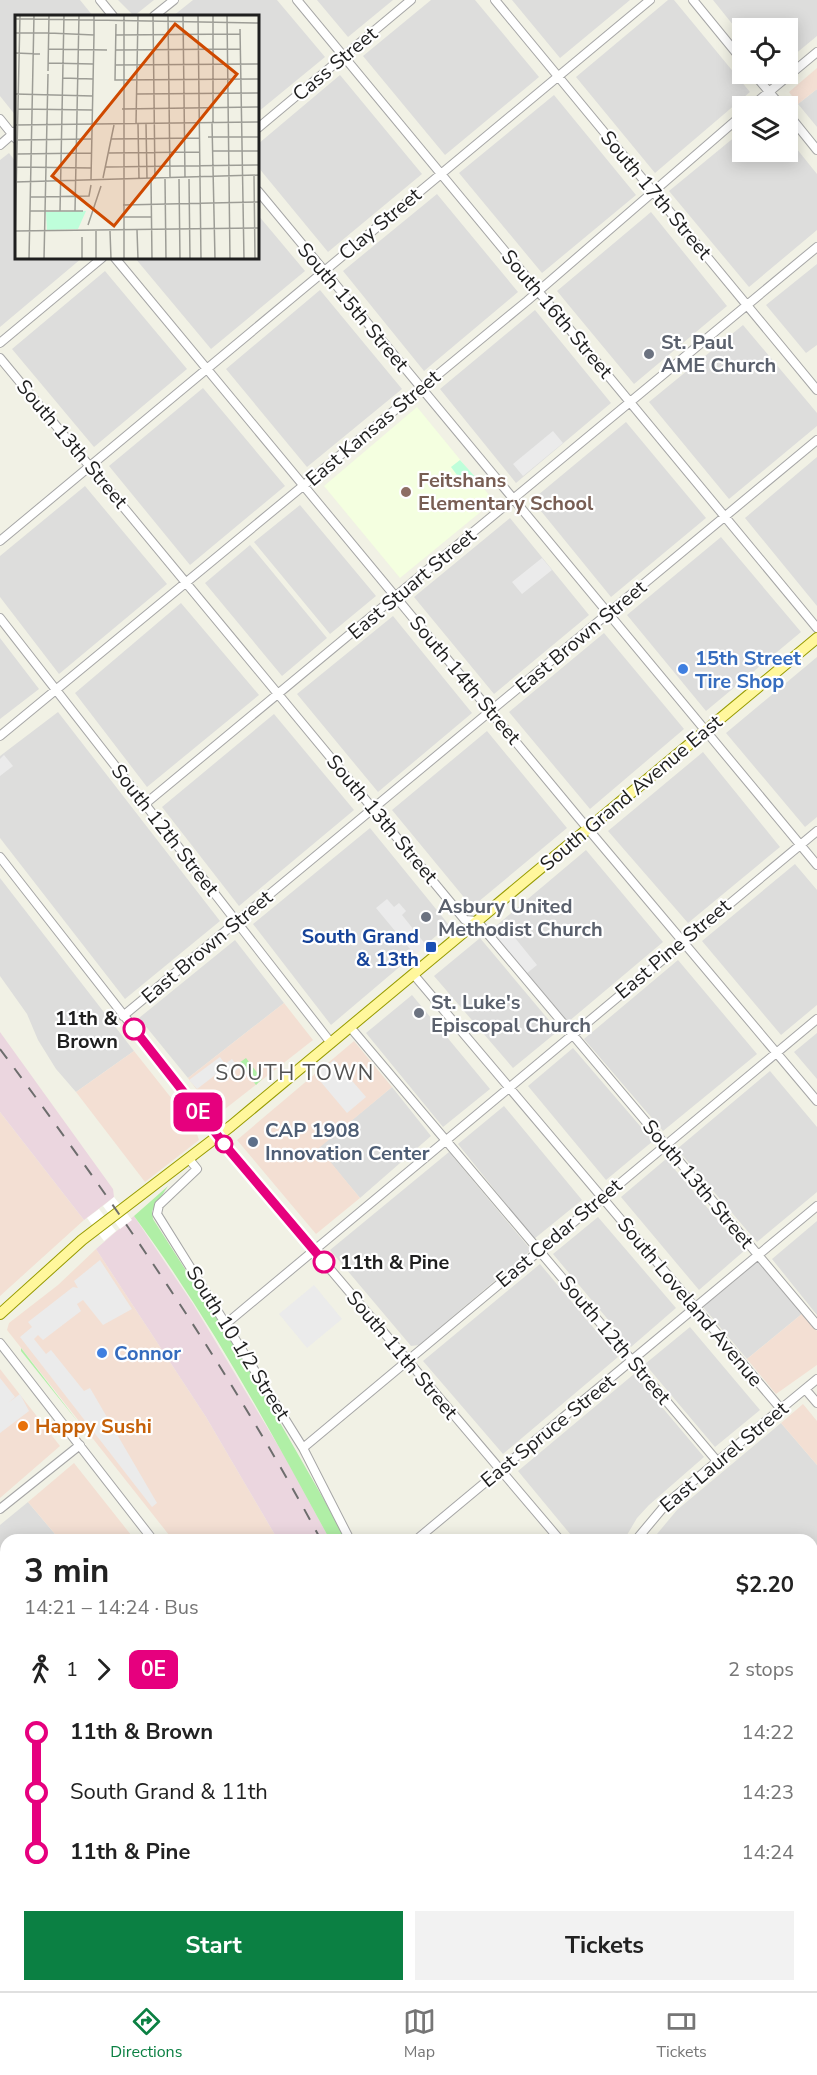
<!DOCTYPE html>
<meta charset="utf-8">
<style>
:root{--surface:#fff;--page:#f2f2f2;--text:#222;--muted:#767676;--line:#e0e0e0;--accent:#0b8043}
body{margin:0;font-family:"Nunito Sans",sans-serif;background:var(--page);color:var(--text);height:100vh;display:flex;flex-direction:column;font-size:22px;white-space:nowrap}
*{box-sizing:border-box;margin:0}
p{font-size:20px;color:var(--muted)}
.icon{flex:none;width:33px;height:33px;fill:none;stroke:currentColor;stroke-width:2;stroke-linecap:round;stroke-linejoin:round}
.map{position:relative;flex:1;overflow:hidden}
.side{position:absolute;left:0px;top:1534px;width:818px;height:458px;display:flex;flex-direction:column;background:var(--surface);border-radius:18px 18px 0 0;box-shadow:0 3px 15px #0003}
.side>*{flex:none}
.badge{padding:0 12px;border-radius:9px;font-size:21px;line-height:39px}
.tools{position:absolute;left:732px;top:18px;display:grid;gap:12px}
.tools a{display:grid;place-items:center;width:66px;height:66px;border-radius:0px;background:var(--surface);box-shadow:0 3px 15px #0003;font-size:30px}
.map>.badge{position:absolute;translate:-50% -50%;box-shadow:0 0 0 3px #fff}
.legs{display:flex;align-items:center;gap:9px;height:66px;padding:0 24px;font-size:20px}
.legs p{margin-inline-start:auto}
.overview{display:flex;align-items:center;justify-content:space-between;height:102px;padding:0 24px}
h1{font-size:33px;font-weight:700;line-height:45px}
.action{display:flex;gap:12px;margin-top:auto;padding:12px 24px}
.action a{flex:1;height:69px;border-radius:0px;background:var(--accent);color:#fff;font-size:24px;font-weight:700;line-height:69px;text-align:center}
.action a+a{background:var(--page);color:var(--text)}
ul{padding:0 24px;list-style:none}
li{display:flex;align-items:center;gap:21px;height:60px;font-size:22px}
li i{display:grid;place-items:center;width:9px;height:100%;margin:0 8px;background:currentColor}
li i::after{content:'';width:15px;height:15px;margin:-8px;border:4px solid;border-radius:50%;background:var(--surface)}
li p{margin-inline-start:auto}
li:first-child i{background:linear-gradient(#0000 50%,currentColor 0)}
li:last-child i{background:linear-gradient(currentColor 50%,#0000 0)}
.menu{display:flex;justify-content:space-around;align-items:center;height:84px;border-top:2px solid var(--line);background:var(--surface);font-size:16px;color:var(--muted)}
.menu a{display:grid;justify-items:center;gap:3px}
.menu .selected{color:var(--accent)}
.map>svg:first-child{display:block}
.residential{fill:#dddddc}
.commercial{fill:#f3dfd3}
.industrial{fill:#ebd6df}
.education{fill:#f4ffe0}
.construction{fill:#bec6af}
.grass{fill:#b0efa6}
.park{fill:#befeda}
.parking{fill:#ebebeb}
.pier{fill:#fff}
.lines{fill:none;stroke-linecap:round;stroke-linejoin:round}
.minor-casing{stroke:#a6a6a6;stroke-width:10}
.major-casing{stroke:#979b00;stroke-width:12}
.minor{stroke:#fff;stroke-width:8}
.major{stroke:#fff79c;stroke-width:10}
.rail{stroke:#6d6d6d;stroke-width:2;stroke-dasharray:12 12;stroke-linecap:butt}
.line-1-casing{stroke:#fff;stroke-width:14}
.line-1{stroke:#e6007e;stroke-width:9}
.worship-dot{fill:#6b7280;stroke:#fff;stroke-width:2}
.education-dot{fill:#8d6e63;stroke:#fff;stroke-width:2}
.shop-dot{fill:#3f7fe0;stroke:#fff;stroke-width:2}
.transit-dot{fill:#1a4fb4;stroke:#fff;stroke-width:2}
.stop-1-dot{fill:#fff;stroke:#e6007e;stroke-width:3}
.service-dot{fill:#5c6f8a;stroke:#fff;stroke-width:2}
.food-dot{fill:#e8710a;stroke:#fff;stroke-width:2}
.labels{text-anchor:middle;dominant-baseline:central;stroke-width:4.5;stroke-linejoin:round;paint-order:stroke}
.street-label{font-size:20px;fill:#1f1f1f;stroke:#fff}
.worship-label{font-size:20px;font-weight:bold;fill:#5b616d;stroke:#fff;text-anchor:start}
.education-label{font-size:20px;font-weight:bold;fill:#785e54;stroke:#fff;text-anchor:start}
.shop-label{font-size:20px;font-weight:bold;fill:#366cbe;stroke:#fff;text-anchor:start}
.transit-label{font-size:20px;font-weight:bold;fill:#164399;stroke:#fff;text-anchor:end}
.stop-label{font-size:20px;font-weight:bold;fill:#1f1f1f;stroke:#fff;text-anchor:end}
.service-label{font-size:20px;font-weight:bold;fill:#4e5e75;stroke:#fff;text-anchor:start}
.food-label{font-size:20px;font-weight:bold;fill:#c56008;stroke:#fff;text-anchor:start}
.neighbourhood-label{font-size:21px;letter-spacing:1.5px;fill:#525252;stroke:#fff}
.inset-road{fill:none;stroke:#9d9d96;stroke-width:1.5}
.view{fill:#cf4900;fill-opacity:0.15;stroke:#cf4900;stroke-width:3}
.inset-edge{fill:none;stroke:#1f1f1f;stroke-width:3}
</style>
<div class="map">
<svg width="817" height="1991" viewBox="0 0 817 1991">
<rect width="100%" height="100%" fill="#f1f1e5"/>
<path class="residential" d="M0,0H80L93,16H16V116L0,96Z
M118,0H154L134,16Z
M193,0H277L325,57L258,112V16H173Z
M317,0H393L348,37Z
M431,0H475L539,77L445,155L363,56Z
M512,0H630L560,58Z
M668,0H674L750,92L655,173L576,77Z
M713,0H817V36L788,60V28H742V36Z
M340,75L422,174L328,252L258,167V144Z
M817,89V127L798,104Z
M554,95L636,195L542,273L459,173Z
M742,131V152H788V138L817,174V230L749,287L669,191Z
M9,153L16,162V258H82L0,327V160Z
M437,194L518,292L424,371L343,271Z
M651,212L727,306L634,384L557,291Z
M258,215L305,271L211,349L135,258H258Z
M817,264V345L806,353L766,305Z
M105,271L187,369L94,447L12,349Z
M320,290L402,389L307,467L226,369Z
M535,310L611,403L516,483L440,389Z
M743,325L817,413V426L729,499L649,402Z
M203,388L285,486L190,565L109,466Z
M626,422L706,518L611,597L532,500Z
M817,457V606L745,518Z
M85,486L167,584L59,674L0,597V556Z
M300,505L376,596L330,634L254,542Z
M510,518L589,615L494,694L414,597Z
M721,537L801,632L706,711L627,615Z
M250,545L327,638L282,676L205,583Z
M181,603L259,695L147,787L75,693Z
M393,616L472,713L378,792L297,694Z
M604,633L684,729L590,809L509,712Z
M0,638L39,689L0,719Z
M817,657V817L805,827L726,733Z
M58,712L220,921L125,999L0,838V756Z
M274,714L354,810L239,906L162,807Z
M487,731L567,828L472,907L392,810Z
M703,752L780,847L688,923L608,831Z
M370,828L449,925L331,1025L253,924Z
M586,850L663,942L568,1022L491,930Z
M795,864L817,890V1005L781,1035L702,941Z
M0,878L134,1051L76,1092L56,1069L38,1040L27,1014L0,976Z
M480,938L558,1031L513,1068L434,976Z
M235,940L284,1003L188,1078L139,1018Z
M678,960L757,1054L663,1131L584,1039Z
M412,995L490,1089L443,1127L366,1033Z
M817,1033V1079L794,1052Z
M573,1048L653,1141L606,1180L528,1086Z
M770,1071L817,1127V1192L757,1242L677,1149Z
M392,1087L431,1136L360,1198L318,1148Z
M504,1106L582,1200L534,1239L458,1144Z
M449,1152L531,1250L419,1345L411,1346L330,1250Z
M666,1159L744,1251L699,1290L621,1197Z
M598,1217L676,1308L631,1347L553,1254Z
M817,1221V1315L772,1259Z
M759,1260L803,1313L747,1359L703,1307Z
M540,1264L618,1357L503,1454L423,1361Z
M690,1327L760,1410L715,1447L645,1364Z
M634,1374L704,1457L649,1505L637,1518L624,1540H575L518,1471Z
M781,1423L817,1465V1700L812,1704V1540H652L677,1510Z
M28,1502L60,1540H6V1575L0,1568V1525Z
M0,1617L6,1625V1679L0,1684Z
M6,1711V1824L0,1816V1716Z
M817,1720V1823L812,1817V1724Z
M817,1875V1919L812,1923V1879Z
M6,1902V1968L0,1960V1907Z
M19,1986H93L94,1988L90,1991H23Z
M135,1986H286L290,1991H135L133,1988Z"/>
<path class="commercial" d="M817,68V89L798,104L789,92Z
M284,1003L313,1040L216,1116L188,1078Z
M354,1041L392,1087L319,1148L360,1198L316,1234L237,1140Z
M134,1051L195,1128L199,1140L145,1182L76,1092Z
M0,1112L84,1220L0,1296Z
M96,1249L206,1417L278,1540H173L7,1330L9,1323L58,1285Z
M803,1313L817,1331V1365L776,1394L747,1359Z
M0,1369L60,1446L0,1498Z
M803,1404L817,1421V1465L781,1423Z
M74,1463L135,1540H60L28,1502Z
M817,1919V1991H553L551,1986H812V1923Z
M0,1960L6,1968V1986H19L23,1991H0Z"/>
<path class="industrial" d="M0,1032L113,1189L114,1197L84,1220L0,1112Z
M134,1216L193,1304L285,1457L330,1540H278L206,1417L96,1249Z
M476,1986H525L527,1991H478Z"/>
<path class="education" d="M417,407L494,501L400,578L324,486Z"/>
<path class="construction" d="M363,1986H463L465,1991H357Z"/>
<path class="grass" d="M246,1058L262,1079L256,1085L239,1063Z
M168,1186L152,1211L153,1219L251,1372L347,1540H330C270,1430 209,1317 134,1216Z
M21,1348L78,1422L21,1351Z"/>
<path class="park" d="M460,460L477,479L466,487L451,467Z"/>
<path class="parking" d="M553,431L563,443L523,476L513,464Z
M542,558L552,570L522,594L512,582Z
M4,755L13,766L0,776V759Z
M387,899L394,907L399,903L406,911L402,915L426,945L415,955L376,908Z
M503,923L537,965L526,974L491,933Z
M220,1057L225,1064L232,1059L239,1068L224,1079L218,1073L197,1089L189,1080Z
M334,1060L366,1097L347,1113L315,1075Z
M100,1260L132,1309L103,1325L83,1300L77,1304L81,1311L43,1340L38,1335L34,1339L46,1354L51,1350L84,1391L90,1388L157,1503L152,1507L20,1337L32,1327L28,1322L73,1287L78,1288L74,1281Z
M314,1285L342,1319L307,1348L279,1314Z
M0,1378L15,1397L8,1403L20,1394L29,1411L0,1433Z"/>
<path class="pier" d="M114,1197L132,1220L120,1229L103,1206Z
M99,1209L116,1231L104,1241L87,1218Z"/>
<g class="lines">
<defs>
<path id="minor" d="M100,0L113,16
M297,0L817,628
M495,0L817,390
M693,0L742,60
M154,16L174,0
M754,74L781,106
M752,106L817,52
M788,114L817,150
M0,119L16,139
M258,128L411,0
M0,145L16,131
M258,191L817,865
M115,258L578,817L817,1101
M0,343L102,258
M0,358L465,920L477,921L817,1325
M0,541L650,0
M0,618L331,1043
M0,736L527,301L742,115
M145,804L817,247
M0,857L229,1150L560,1540
M414,975L781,1409
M123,1016L817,440
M350,1027L717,1461
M189,1159L197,1169L159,1205L157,1214L303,1448L350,1540
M227,1323L817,831
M0,1343L153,1540
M805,1389L817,1403
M303,1448L817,1019
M0,1509L80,1445
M416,1540L817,1206
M636,1540L667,1503L817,1379
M0,1593L6,1600
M812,1649L817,1656
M0,1700L6,1695
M812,1713L817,1709
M812,1837L817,1844
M0,1841L6,1849
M0,1891L6,1886
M305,1986L309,1991
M547,1986L549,1991
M109,1991L115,1986
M338,1991L345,1986"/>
<path id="major" d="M0,1314L82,1240L231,1126L817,638"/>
</defs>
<use href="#minor" class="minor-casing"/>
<use href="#major" class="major-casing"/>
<use href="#minor" class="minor"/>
<use href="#major" class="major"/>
<path class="rail" d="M0,1049C117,1206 228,1367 321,1540
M514,1986L516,1991"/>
</g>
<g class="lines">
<defs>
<path id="line-1" d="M134,1029L229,1150L324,1262"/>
</defs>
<use href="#line-1" class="line-1-casing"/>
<use href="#line-1" class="line-1"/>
</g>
<g class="worship-dot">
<circle cx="649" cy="354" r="6"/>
<circle cx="426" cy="917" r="6"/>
<circle cx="419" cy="1013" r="6"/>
</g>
<circle class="education-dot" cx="406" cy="492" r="6"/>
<g class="shop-dot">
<circle cx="683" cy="669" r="6"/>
<circle cx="102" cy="1353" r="6"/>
</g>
<rect class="transit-dot" x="425" y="941" width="12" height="12" rx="3"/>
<g class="stop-1-dot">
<circle cx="134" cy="1029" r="10"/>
<circle cx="224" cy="1144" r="8"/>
<circle cx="324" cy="1262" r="10"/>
</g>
<circle class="service-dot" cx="253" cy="1142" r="6"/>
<circle class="food-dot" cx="23" cy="1426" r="6"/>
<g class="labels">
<g class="street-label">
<text transform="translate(335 64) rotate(-40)">Cass Street</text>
<text transform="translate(656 195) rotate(50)">South 17th Street</text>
<text transform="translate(380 224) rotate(-40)">Clay Street</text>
<text transform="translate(353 307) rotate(50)">South 15th Street</text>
<text transform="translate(557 314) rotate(50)">South 16th Street</text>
<text transform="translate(373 428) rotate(-40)">East Kansas Street</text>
<text transform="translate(72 444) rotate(50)">South 13th Street</text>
<text transform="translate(412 584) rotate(-40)">East Stuart Street</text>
<text transform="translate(581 637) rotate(-40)">East Brown Street</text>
<text transform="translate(465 680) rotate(50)">South 14th Street</text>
<text transform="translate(631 793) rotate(-40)">South Grand Avenue East</text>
<text transform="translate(382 819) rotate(50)">South 13th Street</text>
<text transform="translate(165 830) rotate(52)">South 12th Street</text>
<text transform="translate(207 947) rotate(-40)">East Brown Street</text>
<text transform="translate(673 949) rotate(-40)">East Pine Street</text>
<text transform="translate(698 1184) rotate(50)">South 13th Street</text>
<text transform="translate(559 1233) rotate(-40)">East Cedar Street</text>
<text transform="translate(690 1302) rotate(50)">South Loveland Avenue</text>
<text transform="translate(615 1340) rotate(50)">South 12th Street</text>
<text transform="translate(238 1343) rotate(58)">South 10 1/2 Street</text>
<text transform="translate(402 1355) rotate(50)">South 11th Street</text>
<text transform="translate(548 1431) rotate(-39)">East Spruce Street</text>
<text transform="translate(724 1457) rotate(-40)">East Laurel Street</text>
</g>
<g class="worship-label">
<text x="661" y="342">St. Paul<tspan x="661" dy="23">AME Church</tspan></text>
<text x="438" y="906">Asbury United<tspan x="438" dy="23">Methodist Church</tspan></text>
<text x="431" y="1002">St. Luke's<tspan x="431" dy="23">Episcopal Church</tspan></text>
</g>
<g class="education-label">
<text x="418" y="480">Feitshans<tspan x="418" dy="23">Elementary School</tspan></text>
</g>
<g class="shop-label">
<text x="695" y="658">15th Street<tspan x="695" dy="23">Tire Shop</tspan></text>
<text x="114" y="1353">Connor</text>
</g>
<g class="transit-label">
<text x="419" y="936">South Grand<tspan x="419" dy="23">&amp; 13th</tspan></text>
</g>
<g class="stop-label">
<text x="118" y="1018">11th &amp;<tspan x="118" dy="23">Brown</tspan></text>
<text x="340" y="1262" text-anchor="start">11th &amp; Pine</text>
</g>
<g class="service-label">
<text x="265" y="1130">CAP 1908<tspan x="265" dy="23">Innovation Center</tspan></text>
</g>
<g class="food-label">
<text x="35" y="1426">Happy Sushi</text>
</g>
<g class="neighbourhood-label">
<text x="295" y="1073">SOUTH TOWN</text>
</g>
</g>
<g transform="translate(15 15)">
<rect width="244" height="244" fill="#f1f1e5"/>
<path d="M71,196L63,214L32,215L31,197Z" fill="#befeda"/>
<path class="inset-road" d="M109,0V244M138,0L140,164M153,0L155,163M168,0L170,163M183,0L186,244M198,0V108M212,0L215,244M0,4H19M19,4L79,5M79,5L245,8M101,9L100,65L245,64M225,14L229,244M0,18H34M34,18L79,20V0M101,20L225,19M34,34L92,35M101,35L225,34M0,38L25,39M33,48L78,49M100,50L245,49M33,56L34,0M48,63L78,64M0,79L78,81M121,79L245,78M3,94L78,95M107,94L245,92M197,108L200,244M121,109L123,0M123,109L124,164M131,109L132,164M0,110L245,107M193,122H245M96,124L184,123M2,125L76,124M198,136H245M94,138L184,137M2,139L76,138M2,152L76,153M91,152L245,150M239,160L240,244M88,163L99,110M76,164L79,20M136,164L137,244M150,164L151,244M164,164L165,244M174,164L175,244M0,167L245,160M16,182L74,181L76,170M108,190L244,187M15,196H68M45,196L49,0M60,196L64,0M108,202H136M73,210L86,171M122,215L123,244M0,216L245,213M81,216V244M95,216L96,244M67,222V244M0,228L5,0M14,244L19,0M29,244L33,59"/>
<path class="view" d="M160,9L222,59L99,211L37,161Z"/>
<rect width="244" height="244" class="inset-edge"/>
</g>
</svg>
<div class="tools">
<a><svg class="icon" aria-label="locate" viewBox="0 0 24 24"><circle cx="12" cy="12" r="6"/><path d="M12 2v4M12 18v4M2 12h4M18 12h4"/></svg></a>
<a><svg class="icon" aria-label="layers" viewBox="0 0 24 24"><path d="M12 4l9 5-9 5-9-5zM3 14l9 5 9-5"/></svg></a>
</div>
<b class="badge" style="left:198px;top:1112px;background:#e6007e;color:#fff">0E</b>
<section class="side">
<div class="overview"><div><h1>3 min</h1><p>14:21 – 14:24 · Bus</p></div><b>$2.20</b></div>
<div class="legs"><svg class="icon" aria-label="walk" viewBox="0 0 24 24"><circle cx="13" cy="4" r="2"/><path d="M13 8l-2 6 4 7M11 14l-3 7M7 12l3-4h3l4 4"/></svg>1<svg class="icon" aria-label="forward" viewBox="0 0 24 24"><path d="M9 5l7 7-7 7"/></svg><b class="badge" style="background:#e6007e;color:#fff">0E</b><p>2 stops</p></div>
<ul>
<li><i style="color:#e6007e"></i><b>11th &amp; Brown</b><p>14:22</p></li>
<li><i style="color:#e6007e"></i><span>South Grand &amp; 11th</span><p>14:23</p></li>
<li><i style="color:#e6007e"></i><b>11th &amp; Pine</b><p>14:24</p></li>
</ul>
<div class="action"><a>Start</a><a>Tickets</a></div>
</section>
</div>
<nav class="menu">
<a class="selected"><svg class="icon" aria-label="directions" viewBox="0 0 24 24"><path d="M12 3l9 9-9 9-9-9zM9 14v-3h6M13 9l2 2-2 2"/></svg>Directions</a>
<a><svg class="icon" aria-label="map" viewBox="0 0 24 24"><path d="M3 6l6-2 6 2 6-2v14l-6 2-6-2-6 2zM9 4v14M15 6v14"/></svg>Map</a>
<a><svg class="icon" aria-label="tickets" viewBox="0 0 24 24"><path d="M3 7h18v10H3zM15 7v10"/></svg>Tickets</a>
</nav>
